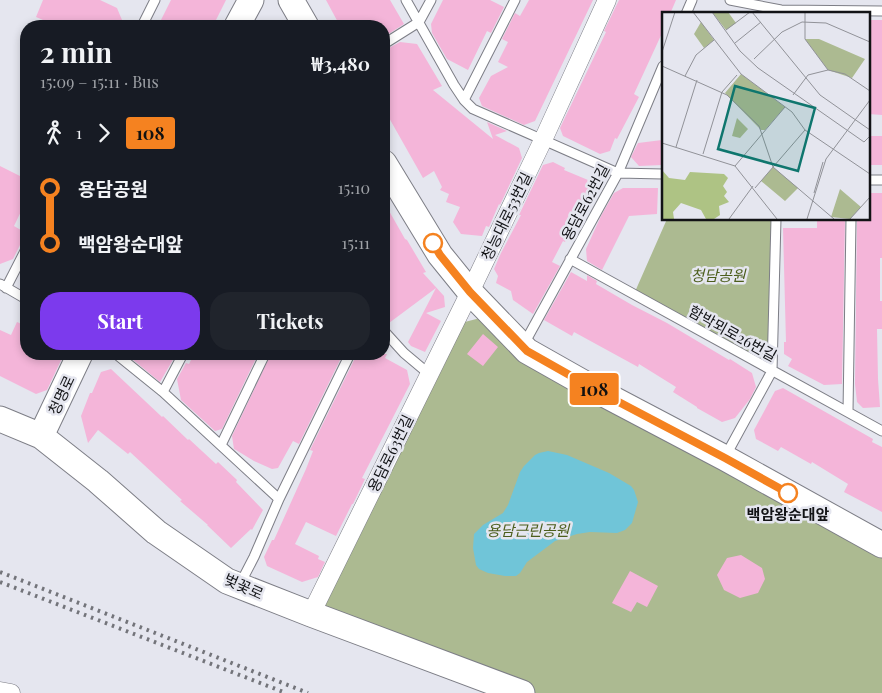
<!DOCTYPE html>
<meta charset="utf-8">
<style>
:root{--surface:#171b24;--page:#20242c;--text:#f1f3f6;--muted:#9ea1a6;--accent:#7c3aed}
body{margin:0;font-family:"Playfair Display","Noto Sans KR",serif;background:var(--page);color:var(--text);height:100vh;display:flex;flex-direction:column;font-size:19px;white-space:nowrap}
*{box-sizing:border-box;margin:0}
p{font-size:16px;color:var(--muted)}
.icon{flex:none;width:28px;height:28px;fill:none;stroke:currentColor;stroke-width:2;stroke-linecap:round;stroke-linejoin:round}
.map{position:relative;flex:1;overflow:hidden}
.panel{position:absolute;left:20px;top:20px;width:370px;height:340px;display:flex;flex-direction:column;background:var(--surface);border-radius:20px;box-shadow:0 2px 8px #0003}
.panel>*{flex:none}
.badge{padding:0 10px;border-radius:4px;font-size:18px;line-height:32px}
.map>.badge{position:absolute;translate:-50% -50%;box-shadow:0 0 0 2px #fff}
.legs{display:flex;align-items:center;gap:8px;height:55px;padding:0 20px;font-size:16px}
.legs p{margin-inline-start:auto}
.overview{display:flex;align-items:center;justify-content:space-between;height:85px;padding:0 20px}
h1{font-size:28px;font-weight:700;line-height:38px}
.action{display:flex;gap:10px;margin-top:auto;padding:10px 20px}
.action a{flex:1;height:58px;border-radius:20px;background:var(--accent);color:#fff;font-size:20px;font-weight:700;line-height:58px;text-align:center}
.action a+a{background:var(--page);color:var(--text)}
ul{padding:0 20px;list-style:none}
li{display:flex;align-items:center;gap:18px;height:55px;font-size:19px}
li i{display:grid;place-items:center;width:8px;height:100%;margin:0 6px;background:currentColor}
li i::after{content:'';width:12px;height:12px;margin:-6px;border:4px solid;border-radius:50%;background:var(--surface)}
li p{margin-inline-start:auto}
li:first-child i{background:linear-gradient(#0000 50%,currentColor 0)}
li:last-child i{background:linear-gradient(currentColor 50%,#0000 0)}
.map>svg:first-child{display:block}
.green{fill:#acba91}
.water{fill:#70c5d8}
.building{fill:#f4b5d9}
.lines{fill:none;stroke-linecap:round;stroke-linejoin:round}
.lane-casing{stroke:#7d7e86;stroke-width:11}
.street-casing{stroke:#7d7e86;stroke-width:19}
.secondary-casing{stroke:#7d7e86;stroke-width:27}
.lane{stroke:#fff;stroke-width:9}
.street{stroke:#fff;stroke-width:18}
.secondary{stroke:#fff;stroke-width:25}
.rail{stroke:#73747a;stroke-width:4;stroke-dasharray:2.5 5;stroke-linecap:butt}
.line-1-casing{stroke:#fff;stroke-width:11}
.line-1{stroke:#f58220;stroke-width:8}
.stop-1-dot{fill:#fff;stroke:#f58220;stroke-width:2.5}
.labels{text-anchor:middle;dominant-baseline:central;stroke-width:5;stroke-linejoin:round;paint-order:stroke}
.street-label{font-size:15px;fill:#121316;stroke:#e5e6ef}
.park-label{font-size:15px;font-style:italic;fill:#4c5e1c;stroke:#e5e6ef}
.stop-label{font-size:15px;font-weight:bold;fill:#121316;stroke:#e5e6ef}
.inset-road{fill:none;stroke:#919298;stroke-width:1}
.view{fill:#0f766e;fill-opacity:0.15;stroke:#0f766e;stroke-width:2.5}
.inset-edge{fill:none;stroke:#121316;stroke-width:2.5}
</style>
<div class="map">
<svg width="882" height="693" viewBox="0 0 882 693">
<rect width="100%" height="100%" fill="#e5e6ef"/>
<path class="green" d="M667,219H776L772,371L634,294Z
M492,315L522,346L882,545V693H522L311,614L453,325Z"/>
<path class="water" d="M548,451L567,455L609,473L631,486L634,490L638,502L632,523L625,530L617,533L590,532L577,534L555,541L527,562L520,573L516,576H505L488,573L479,569L476,565L473,548L474,534L483,525L503,513L508,505L520,472L524,466L535,455L539,453Z"/>
<path class="building" d="M43,0H100L117,8L122,20L119,26H57L36,17Z
M171,0H226L213,26H158Z
M326,0H390L404,24L384,37V26H340Z
M443,0H490L504,7L491,33L487,31L468,70L447,59L432,33L431,24Z
M529,0H593L535,121L524,125L482,106L479,98L491,76L508,67L498,62L508,42L502,39L515,13L520,16Z
M619,0H676L670,14H663V31L634,94L639,97L617,139L615,138L610,151L600,154L563,136L560,128L606,32L604,31Z
M868,20H882V115L868,114Z
M400,42L417,44L442,86L433,90L493,139L487,122L507,131L495,135L519,148L522,158L500,205L499,204L489,227L486,226L482,236L461,234L453,222L460,207L446,202L449,194L440,190L442,187L434,171L423,178L384,109V50L387,49Z
M868,136H882V165H868Z
M662,140V165L639,166L631,157L638,143Z
M553,162L565,168L564,170L588,180L590,191L576,217H577L565,242L563,241L552,262L560,266L533,314L513,300L511,291L496,283L498,276L494,269L501,253L521,215H519L543,165Z
M0,166L26,179V201L14,226L26,233L13,259L0,264Z
M623,188H658L657,214L629,216L602,270L587,261L586,249L601,216L614,193Z
M868,193H882V258H880V301H882V329H877L878,379L880,407L863,408L857,402L855,384L857,219H868Z
M384,202L405,239L407,240L426,272L423,273L444,296L445,307L426,313L441,321L425,352L411,346L408,342L436,288L389,323L384,316Z
M817,219H845L842,384L824,385L788,366L792,359L784,354V342H786L783,228H817Z
M571,272L587,281V275L597,281L596,284L632,305L667,323L729,360L730,359L752,373L756,387L750,399L735,418L722,422L697,408V407L673,392L676,387L639,364L638,367L574,332L572,336L544,320Z
M17,322L26,326V354H64L47,390L36,394L0,376V330L11,335Z
M483,334L498,347L483,366L467,354Z
M126,354H165L174,358L160,382Z
M194,354H258L222,429L215,431L181,400L177,379L186,363L189,364Z
M271,354H298L307,359L309,354H332L341,358L299,444L293,441L278,468L272,469L254,461L236,450L234,449L232,436Z
M357,354H387L385,358L407,370L410,384L362,478L365,479L353,504H352L336,536L306,522L295,544L319,556L318,559L325,562L318,577L302,582L267,566L264,557L272,540H274L306,469L313,451L310,450Z
M111,369L162,417L163,416L188,440L189,439L216,464L218,462L237,480L236,482L263,510L252,530L251,529L231,548L207,525H208L180,501L182,500L130,452L128,454L98,430L88,443L81,416L90,393H92L101,372Z
M783,388L873,439L872,442L882,447V512L844,492L848,484L812,462L811,464L781,447L778,451L756,439L754,430L775,391Z
M741,555L762,568L765,579L758,593L740,598L724,590L717,575L727,558Z
M630,571L658,586L647,607L637,602L631,612L612,603Z"/>
<g class="lines">
<defs>
<path id="lane" d="M406,0L454,85L464,100L473,109L618,173L663,174
M730,0L781,10L882,11
M686,14L692,0
M142,26L155,0
M384,44L419,22L431,0
M464,100L515,0
M868,180H882
M570,259L882,431
M0,284L26,299
M6,288L26,249
M384,331L404,353L429,374
M524,344L618,173L663,66
M116,354L163,392L279,499
M163,392L183,354
M848,412L851,219
M221,445L265,354
M725,457L772,371L776,219
M240,584L254,557L279,499L350,354"/>
<path id="street" d="M311,614L470,292L543,140L607,0
M0,691L11,693"/>
<path id="secondary" d="M291,0L306,26
M237,26L251,0
M384,163L440,255L470,292L527,351L596,390L725,458L882,545
M0,419L41,436L98,481L156,532L227,581L311,614L522,693
M41,436L80,354"/>
</defs>
<use href="#lane" class="lane-casing"/>
<use href="#street" class="street-casing"/>
<use href="#secondary" class="secondary-casing"/>
<use href="#lane" class="lane"/>
<use href="#street" class="street"/>
<use href="#secondary" class="secondary"/>
<path class="rail" d="M0,572L308,693
M0,582L286,693"/>
</g>
<g class="lines">
<defs>
<path id="line-1" d="M433,243L440,255L470,292L527,351L596,390L725,458L788,493"/>
</defs>
<use href="#line-1" class="line-1-casing"/>
<use href="#line-1" class="line-1"/>
</g>
<g class="stop-1-dot">
<circle cx="433" cy="243" r="9"/>
<circle cx="788" cy="493" r="9"/>
</g>
<g class="labels">
<g class="street-label">
<text transform="translate(585 202) rotate(-62)">용담로62번길</text>
<text transform="translate(506 216) rotate(-64)">청능대로53번길</text>
<text transform="translate(733 333) rotate(29)">함박뫼로26번길</text>
<text transform="translate(61 395) rotate(-65)">청명로</text>
<text transform="translate(390 453) rotate(-64)">용담로63번길</text>
<text transform="translate(244 586) rotate(24)">벚꽃로</text>
</g>
<g class="park-label">
<text x="718" y="275">청담공원</text>
<text x="528" y="530">용담근린공원</text>
</g>
<g class="stop-label">
<text x="788" y="514">백암왕순대앞</text>
</g>
</g>
<g transform="translate(662 12)">
<rect width="208" height="208" fill="#e5e6ef"/>
<path d="M50,0H66L74,11L64,18ZM39,10L52,28L42,36L32,22ZM143,27H157L203,47L190,66L166,58ZM79,62L123,95L103,118H99L63,81ZM75,106L86,117L78,126L70,124ZM111,155L136,176L123,189L99,169ZM178,177L199,195L188,207L169,205Z" fill="#acba91"/>
<path d="M0,158L7,166L23,168L28,160L62,162L66,166L61,174L65,180L62,184L67,190L57,194L58,203L52,207H44L39,198L19,191L11,200L12,207H0Z" fill="#aec384"/>
<path class="inset-road" d="M31,0L79,62L130,100L143,118L208,162M50,0L78,39L96,56L202,130L208,124M90,0L158,83L208,118M143,0V27L166,58M64,18L88,0M73,31L99,10M0,40L13,0M92,47L120,20L140,10L164,11L208,30M0,54L65,83L97,114L111,155L172,207M23,64L34,43L52,28M131,83L146,63L166,58L183,62L208,79M0,131L73,154L115,207M14,135L35,68M41,142L60,80L75,63M73,154L123,95M93,176L143,118M152,181L161,150M67,207L91,174M145,207L164,147L208,88M188,207L208,185"/>
<path class="view" d="M73,74L153,96L136,159L56,137Z"/>
<rect width="208" height="208" class="inset-edge"/>
</g>
</svg>
<b class="badge" style="left:594px;top:389px;background:#f58220;color:#111">108</b>
<section class="panel">
<div class="overview"><div><h1>2 min</h1><p>15:09 – 15:11 · Bus</p></div><b>₩3,480</b></div>
<div class="legs"><svg class="icon" aria-label="walk" viewBox="0 0 24 24"><circle cx="13" cy="4" r="2"/><path d="M13 8l-2 6 4 7M11 14l-3 7M7 12l3-4h3l4 4"/></svg>1<svg class="icon" aria-label="forward" viewBox="0 0 24 24"><path d="M9 5l7 7-7 7"/></svg><b class="badge" style="background:#f58220;color:#111">108</b></div>
<ul>
<li><i style="color:#f58220"></i><b>용담공원</b><p>15:10</p></li>
<li><i style="color:#f58220"></i><b>백암왕순대앞</b><p>15:11</p></li>
</ul>
<div class="action"><a>Start</a><a>Tickets</a></div>
</section>
</div>
